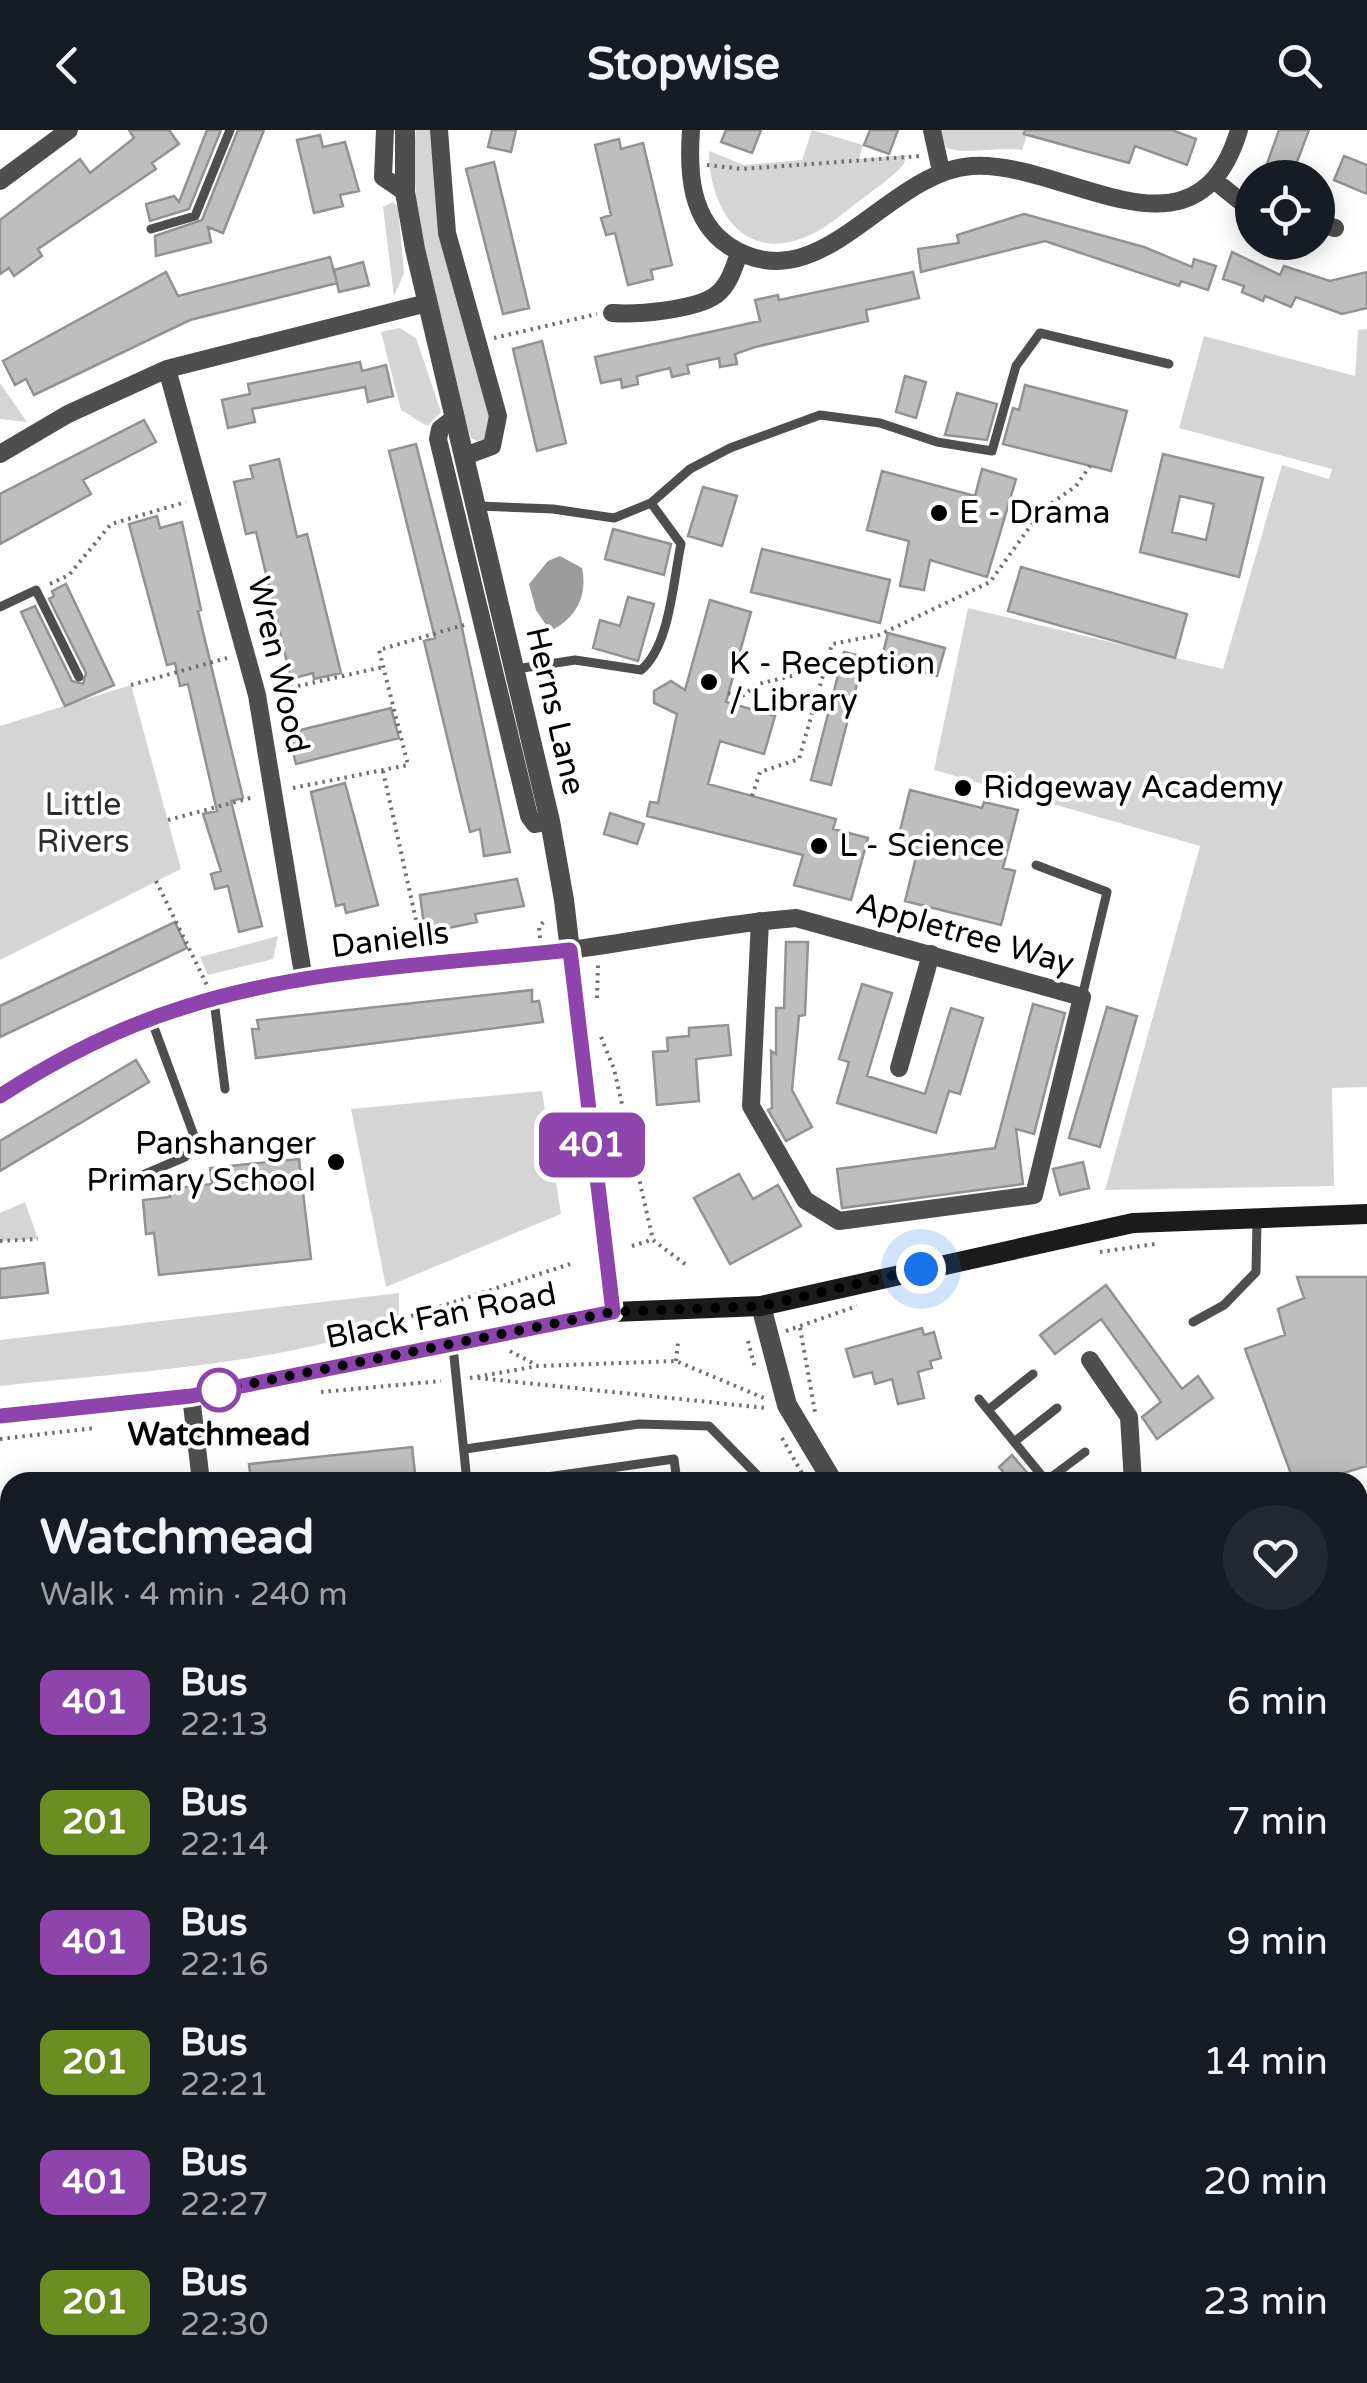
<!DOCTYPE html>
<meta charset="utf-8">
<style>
:root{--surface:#171b24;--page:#242831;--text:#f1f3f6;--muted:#9ea1a6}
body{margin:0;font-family:"Varela Round",sans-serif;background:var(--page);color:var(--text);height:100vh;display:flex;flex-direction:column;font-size:38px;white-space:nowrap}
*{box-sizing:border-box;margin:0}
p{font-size:32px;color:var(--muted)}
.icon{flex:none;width:55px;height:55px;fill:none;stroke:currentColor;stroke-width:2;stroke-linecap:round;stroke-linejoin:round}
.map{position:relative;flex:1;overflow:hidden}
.side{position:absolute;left:0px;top:1342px;width:1368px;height:912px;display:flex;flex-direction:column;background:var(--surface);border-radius:30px 30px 0 0;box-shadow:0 5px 25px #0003}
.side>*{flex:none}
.badge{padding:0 20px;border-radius:15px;font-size:35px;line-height:65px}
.controls{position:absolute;left:1235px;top:30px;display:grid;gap:20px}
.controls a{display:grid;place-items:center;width:100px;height:100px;border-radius:50%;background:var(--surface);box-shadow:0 5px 25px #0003;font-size:50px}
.you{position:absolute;width:50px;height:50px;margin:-25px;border:8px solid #fff;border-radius:50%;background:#1a73e8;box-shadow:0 0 0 15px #1a73e833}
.map>.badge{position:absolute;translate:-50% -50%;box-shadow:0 0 0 5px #fff}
.round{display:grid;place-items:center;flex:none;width:105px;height:105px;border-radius:52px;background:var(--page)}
.head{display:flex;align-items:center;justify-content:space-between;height:170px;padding:0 40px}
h1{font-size:48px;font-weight:800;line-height:75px}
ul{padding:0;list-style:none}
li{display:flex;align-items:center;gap:30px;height:120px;padding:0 40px}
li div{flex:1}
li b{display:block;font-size:38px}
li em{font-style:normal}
li .badge{min-width:110px;font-weight:700;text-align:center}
header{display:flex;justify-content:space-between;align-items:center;height:130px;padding:0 40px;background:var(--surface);font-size:45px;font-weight:800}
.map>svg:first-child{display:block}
.green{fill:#d5d5d5}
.water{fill:#9c9c9c}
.building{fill:#bebebe;stroke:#929292;stroke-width:2.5;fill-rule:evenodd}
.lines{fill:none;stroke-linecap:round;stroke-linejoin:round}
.path{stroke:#707070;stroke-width:4;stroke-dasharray:2.5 5;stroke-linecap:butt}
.service{stroke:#4e4e4e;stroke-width:9}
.minor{stroke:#4e4e4e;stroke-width:18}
.tertiary{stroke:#4e4e4e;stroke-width:20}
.secondary{stroke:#1b1b1b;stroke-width:20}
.line-casing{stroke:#fff;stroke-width:22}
.line{stroke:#8e44ad;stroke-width:15}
.walk{stroke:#000;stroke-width:10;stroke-dasharray:0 18}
.poi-dot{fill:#000;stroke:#fff;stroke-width:4}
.stop-dot{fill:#fff;stroke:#8e44ad;stroke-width:5}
.labels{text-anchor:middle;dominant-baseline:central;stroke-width:8;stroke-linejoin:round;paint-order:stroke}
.poi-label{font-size:32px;fill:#000;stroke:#fff;text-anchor:start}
.street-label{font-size:32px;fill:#000;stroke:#fff}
.park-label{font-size:32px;fill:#2c2c2c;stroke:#fff}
.stop-label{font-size:32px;font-weight:bold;fill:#000;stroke:#fff}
</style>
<header><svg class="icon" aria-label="back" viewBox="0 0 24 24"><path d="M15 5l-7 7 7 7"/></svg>Stopwise<svg class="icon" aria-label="search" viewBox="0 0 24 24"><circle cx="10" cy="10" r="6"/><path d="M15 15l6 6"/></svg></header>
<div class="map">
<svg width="1367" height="2253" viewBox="0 0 1367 2253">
<rect width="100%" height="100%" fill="#fff"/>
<path class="green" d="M416,0H432L442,111L489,281L491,297L485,309L477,311L471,308C445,223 406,88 416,0Z
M812,0L863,15L859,29L906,25L904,34C892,48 876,58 862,69C843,83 825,100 803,108C740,132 709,75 709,21L744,35L802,30Z
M940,0H1029L1022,20C998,16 967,25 946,18Z
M393,72L398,77L404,143L394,166L383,77Z
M400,198L416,208L441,282L427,296L401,280L381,202Z
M1367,199V957L1332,958L1334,1056L1105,1060L1200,716L934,640L968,478L1223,539L1282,335L1329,349L1332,339L1179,298L1204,206L1355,246L1358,200Z
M0,253L27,292L0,289Z
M131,555L181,739L0,830V596Z
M278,806L273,829L208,845L200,827Z
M542,961L561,1084L386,1157L351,979Z
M25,1072L38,1109L0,1111V1083Z
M399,1163V1190C288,1235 122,1242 0,1256V1210Z
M638,2245H915L886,2253H666Z"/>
<path class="water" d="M560,426L582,438C588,465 576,489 550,501L536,480L529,454L548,431Z"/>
<path class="building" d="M129,0H169L179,14L152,33L156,39L38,119L42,126L14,146L9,138L0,144V90L80,29L90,43L134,8Z
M207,0H221L189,79L150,91L146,74L174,66L179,72Z
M238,0H264L223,103L208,97L211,112L156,126L155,106L202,90Z
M492,0H516L511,22L488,17Z
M726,0H761L752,23L721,12Z
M870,0H898L889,24L864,15Z
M1025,0H1172L1196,9L1187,35L1135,16L1129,33L1024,4Z
M1279,0H1309L1291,48H1262Z
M320,5L323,17L345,12L359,61L340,65L343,76L314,83L297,10Z
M619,9L621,19L643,13L672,135L651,140L653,149L628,155L615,103L606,105L601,88L611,85L595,15Z
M1344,26L1367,35V64L1334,50Z
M494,32L529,178L503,184L466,39Z
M1024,84L1144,117L1192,137L1194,129L1216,136L1208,160L1181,151L1179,156L1045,111L921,142L918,119L959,113L957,105Z
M1232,122L1280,145L1284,136L1330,151L1367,142V178L1342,184L1296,167L1291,177L1265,166L1263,171L1242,162L1244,156L1223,149Z
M330,127L337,153L190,190L34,265L26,249L15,255L3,231L166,142L178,166Z
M363,132L369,155L339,162L334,140Z
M913,142L919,168L866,180L868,191L755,217L735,224L737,234L720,237L719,228L687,235L689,243L672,247L670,238L637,246L638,254L622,258L621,249L601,253L595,227L760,191L755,170L778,165L779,170Z
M542,211L566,313L537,321L513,219Z
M360,232L362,241L386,235L393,266L368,272L365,257L252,279L255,292L228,298L222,270L250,264L248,254Z
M905,246L926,252L916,288L896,282Z
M1025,255L1127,281L1111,341L1003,314L1013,278L1019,280Z
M957,263L997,274L987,310L945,305Z
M144,290L156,312L83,350L91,364L0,414V364Z
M416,314L459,484L510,722L484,726L480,699L470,702L424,511L435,508L389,321Z
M1163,324L1263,348L1239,447L1140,422ZM1180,366L1214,374L1206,410L1172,402Z
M279,329L297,407L307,404L341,543L314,549L313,543L291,549L256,402L246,404L234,352L253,348L250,336Z
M982,339L1016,349L987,447L930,430L924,460L900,456L909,411L867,400L882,341L975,366Z
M703,357L737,366L722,416L688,406Z
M157,386L160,398L182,392L201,480L198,481L243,668L231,671L262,796L239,802L228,756L215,759L211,744L221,741L203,684L217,681L188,554L180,556L175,533L167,535L129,394Z
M613,399L671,414L664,445L605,429Z
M762,419L890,450L880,493L751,462Z
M1021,437L1187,484L1175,528L1008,481Z
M66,454L114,555L65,576L21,482L35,476L72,551L83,554L86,543L49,469L54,466L52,461Z
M628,467L654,474L638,531L593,518L600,490L620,496Z
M710,470L751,482L726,572L775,586L764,624L720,611L708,654L836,689L833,699L868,708L851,770L794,755L803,725L647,686L650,672L658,673L677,584L654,573V561L671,551L685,560Z
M888,503L945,518L937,546L881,531Z
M844,522L864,527L831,655L811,650Z
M391,578L399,608L296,634L288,603Z
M345,653L378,775L346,783L344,774L336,776L311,662Z
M910,660L982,678L984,672L1018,680L1003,738L1015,741L1001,795L905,771L917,723L896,717Z
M610,683L644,694L637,714L604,704Z
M517,749L524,776L475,784L477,792L425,803L420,765Z
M175,792L187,818L0,907V876Z
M786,812H808L805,885L799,886L792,960L812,997L786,1011L768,980L772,978L771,921L776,924V878H784Z
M862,854L892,863L867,946L925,964L951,878L983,888L960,964L949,961L936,1003L837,973L849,932L839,929Z
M532,860V872L539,871L543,892L256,928L252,899H259L257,890Z
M1033,874L1065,883L1034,1004L1016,999L1023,1054L842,1078L837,1039L995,1018Z
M1107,877L1137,886L1100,1017L1069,1008Z
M728,895L731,925L696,929L699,971L657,975L653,922L668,921L667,908L689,906V898Z
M136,930L149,952L0,1041V1011Z
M299,1029L311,1129L159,1145L154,1103L146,1104L143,1070L170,1067L169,1059L212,1054L210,1038Z
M1083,1032L1089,1058L1060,1065L1053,1039Z
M739,1044L753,1069L778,1055L801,1096L730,1134L694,1068Z
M44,1133L48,1163L0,1168V1139Z
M1297,1147H1367V1336L1313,1352H1294L1245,1219L1285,1205L1278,1179L1304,1168Z
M1106,1155L1182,1259L1198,1246L1213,1268L1157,1309L1142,1287L1161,1272L1101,1189L1055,1224L1040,1205Z
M922,1198L924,1205L934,1202L941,1228L930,1231L932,1238L918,1242L924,1268L898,1274L892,1249L875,1254L872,1242L854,1247L846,1219Z
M412,1317L416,1352H251L249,1334Z
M1012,1325L1035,1352H1012L999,1337Z"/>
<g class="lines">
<path class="path" d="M707,35L742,39L921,26
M494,208L597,184
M50,454L69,445L111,394L186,372
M131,555L227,528
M276,561L383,537
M728,563L741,567L758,554L825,538
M383,641L422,817
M293,658L408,635L379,520L464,495
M752,666L760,642L799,629L832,514L879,505L990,452L1042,380L1076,356L1090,336
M168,690L254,667
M156,751L207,855
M540,808L539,797L545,790
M597,868L598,833
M601,907L614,939L653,1110L689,1137
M0,1111L38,1109
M632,1116L651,1110
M1100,1122L1155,1114
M800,1198L815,1282
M786,1201L857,1176
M381,1207L399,1190L570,1134
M748,1211L755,1238
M510,1221L538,1236L676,1231L764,1268
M676,1231L678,1212
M470,1248L538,1236
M478,1248L766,1278
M321,1262L441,1251
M782,1308L807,1352
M0,1309L95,1298
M1358,1705L1367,1711
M814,2253L823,2245"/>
<path class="service" d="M151,99L195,86L230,0
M478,376L553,379L614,388L651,373L690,339L730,318L820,285L880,293L937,312L992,321L1016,236L1040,203L1169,234
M0,477L36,460L79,547
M516,539L575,530L641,540C670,516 673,451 681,414L651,373
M1036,735L1107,762L1082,867
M214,870L225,959
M138,1047L185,1027L196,1011L151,889
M1193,1192L1224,1175L1256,1142L1257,1089
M453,1217L467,1352
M979,1269L1047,1352
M988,1280L1033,1244
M1014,1312L1057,1278
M465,1319L639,1294L709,1296L764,1352
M1046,1351L1085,1322
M512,1352L674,1329L677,1352
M0,1625H10
M10,1794L0,1803L10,1909
M1358,1903L1367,1891
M0,1956L10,2078
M914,2253L944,2245"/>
<path class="minor" d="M385,0L383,47L405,62
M439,0L447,103L498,286L492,316L465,326
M691,0C688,42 690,90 729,116C820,175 885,42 972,36C1066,30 1196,145 1239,0
M932,0L941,41
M1214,50L1240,71L1252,75
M0,51L69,0
M1318,93L1335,98
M612,183C637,185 695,180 716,165C729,155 734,138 739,123
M167,239L257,565L304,850
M454,288L440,299L438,309L529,686L535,694L550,691
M0,324L68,284L167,239L427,173
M899,938L931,824
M0,966C57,929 120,898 185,877C307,837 442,837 569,820C645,810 719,794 796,788L1082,867L1034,1065L839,1091L805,1070L751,976L760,791
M1090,1230L1129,1287L1133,1352
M191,1266L201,1352
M0,1939L10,1938
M1045,2245L1047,2253
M1348,2253L1367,2243"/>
<path class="tertiary" d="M405,0V62L415,119L550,691L564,770L613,1182
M761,1176L787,1275L833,1352
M1358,1738L1367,1745"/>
<path class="secondary" d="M0,1286L191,1266L613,1182L761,1176L1133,1093L1367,1084"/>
</g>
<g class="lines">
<defs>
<path id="line" d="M0,966C57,929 120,897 185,877C307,838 443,834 570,820L613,1182L191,1266L0,1286"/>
</defs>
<use href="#line" class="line-casing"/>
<use href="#line" class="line"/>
<path class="walk" d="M219,1260L613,1182L762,1176L921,1139"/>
</g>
<g class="poi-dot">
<circle cx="939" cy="383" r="10"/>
<circle cx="709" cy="552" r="10"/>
<circle cx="963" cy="658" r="10"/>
<circle cx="819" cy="716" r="10"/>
<circle cx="336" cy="1032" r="10"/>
</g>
<circle class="stop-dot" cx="219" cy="1260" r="20"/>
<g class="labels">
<g class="poi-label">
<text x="959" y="383">E - Drama</text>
<text x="729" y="534">K - Reception<tspan x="729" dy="37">/ Library</tspan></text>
<text x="983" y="658">Ridgeway Academy</text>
<text x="839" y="716">L - Science</text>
<text x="316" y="1014" text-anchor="end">Panshanger<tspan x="316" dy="37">Primary School</tspan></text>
</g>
<g class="street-label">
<text transform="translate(278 535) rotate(77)">Wren Wood</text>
<text transform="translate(555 581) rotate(77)">Herns Lane</text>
<text transform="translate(965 804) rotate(16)">Appletree Way</text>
<text transform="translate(390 810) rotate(-7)">Daniells</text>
<text transform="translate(441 1186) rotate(-11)">Black Fan Road</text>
</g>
<g class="park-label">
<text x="83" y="675">Little<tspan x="83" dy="37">Rivers</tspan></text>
</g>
<g class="stop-label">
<text x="219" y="1305">Watchmead</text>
</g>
</g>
</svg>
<div class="controls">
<a><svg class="icon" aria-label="locate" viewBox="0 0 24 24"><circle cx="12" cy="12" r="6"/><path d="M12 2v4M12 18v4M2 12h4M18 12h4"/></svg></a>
</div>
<div class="you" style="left:921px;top:1139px"></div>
<b class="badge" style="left:592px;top:1015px;background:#8e44ad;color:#fff">401</b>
<section class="side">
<div class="head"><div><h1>Watchmead</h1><p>Walk · 4 min · 240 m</p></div><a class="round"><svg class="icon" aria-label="heart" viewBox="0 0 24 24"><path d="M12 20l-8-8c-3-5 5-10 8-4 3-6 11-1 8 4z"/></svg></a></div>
<ul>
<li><span class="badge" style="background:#8e44ad;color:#fff">401</span><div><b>Bus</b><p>22:13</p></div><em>6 min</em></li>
<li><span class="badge" style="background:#6b8e23;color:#fff">201</span><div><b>Bus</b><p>22:14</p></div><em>7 min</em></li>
<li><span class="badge" style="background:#8e44ad;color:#fff">401</span><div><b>Bus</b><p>22:16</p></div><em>9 min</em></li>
<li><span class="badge" style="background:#6b8e23;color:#fff">201</span><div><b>Bus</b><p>22:21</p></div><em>14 min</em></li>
<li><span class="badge" style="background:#8e44ad;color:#fff">401</span><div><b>Bus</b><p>22:27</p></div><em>20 min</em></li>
<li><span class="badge" style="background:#6b8e23;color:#fff">201</span><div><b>Bus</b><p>22:30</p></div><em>23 min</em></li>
</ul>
</section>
</div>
